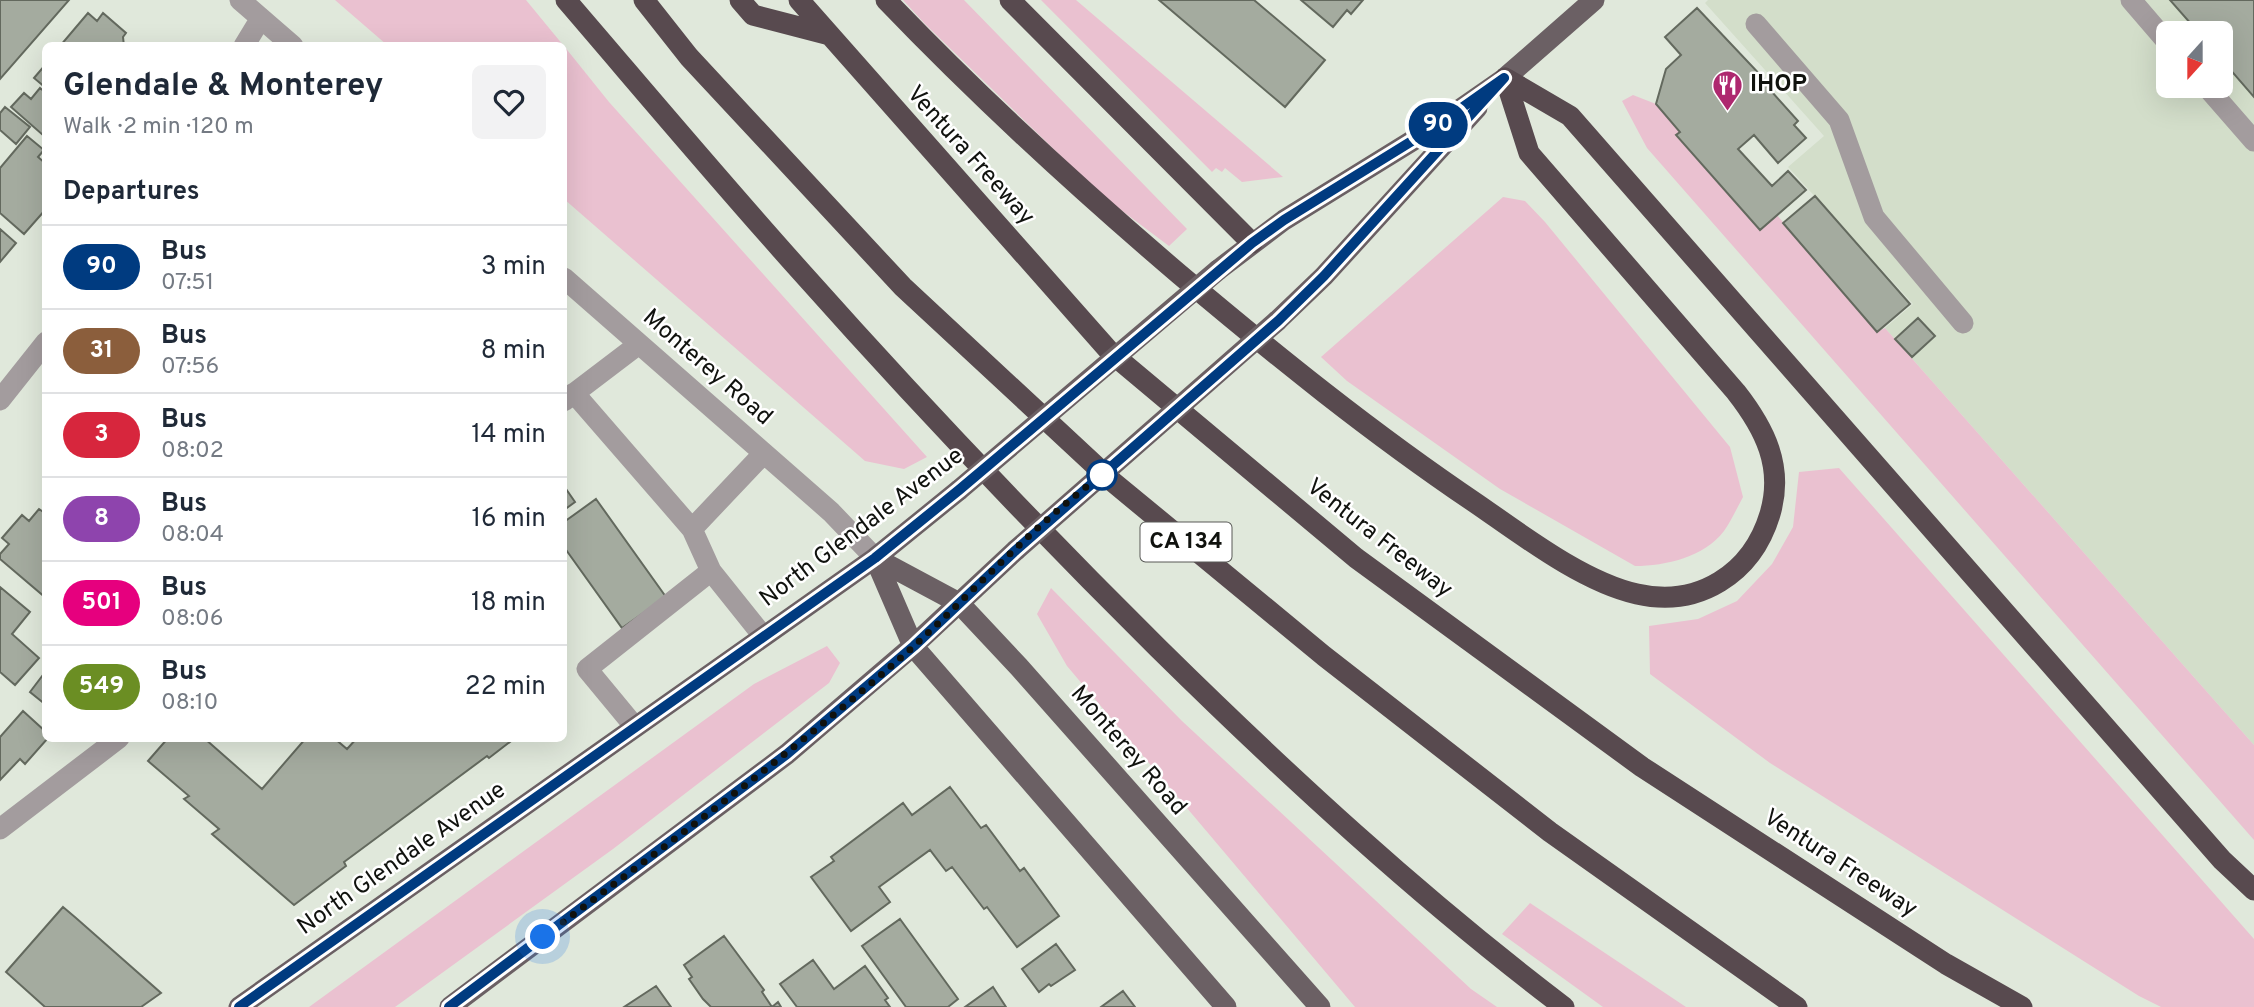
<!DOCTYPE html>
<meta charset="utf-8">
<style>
:root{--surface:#fff;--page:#f2f2f3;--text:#1f2937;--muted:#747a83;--line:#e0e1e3}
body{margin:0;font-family:Overpass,sans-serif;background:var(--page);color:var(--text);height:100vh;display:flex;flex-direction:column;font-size:26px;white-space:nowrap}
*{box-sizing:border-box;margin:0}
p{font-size:23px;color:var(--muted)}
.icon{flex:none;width:38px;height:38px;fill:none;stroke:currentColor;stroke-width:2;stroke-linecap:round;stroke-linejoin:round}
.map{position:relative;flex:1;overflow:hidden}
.sheet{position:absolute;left:42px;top:42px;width:525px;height:700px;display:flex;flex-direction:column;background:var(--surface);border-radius:10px;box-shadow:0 7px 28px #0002}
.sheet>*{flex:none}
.badge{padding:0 14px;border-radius:23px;font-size:24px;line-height:46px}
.needle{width:46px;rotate:201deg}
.fabs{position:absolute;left:2156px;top:21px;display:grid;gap:14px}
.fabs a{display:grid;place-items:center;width:77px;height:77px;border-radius:10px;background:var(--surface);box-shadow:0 7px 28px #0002;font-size:35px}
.you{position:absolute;width:35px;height:35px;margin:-18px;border:5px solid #fff;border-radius:50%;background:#1a73e8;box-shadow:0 0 0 10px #1a73e833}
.map>.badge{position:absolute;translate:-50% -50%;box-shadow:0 0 0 4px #fff}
h2{padding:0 21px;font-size:26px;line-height:63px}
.round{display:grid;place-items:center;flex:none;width:74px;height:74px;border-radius:10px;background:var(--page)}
.overview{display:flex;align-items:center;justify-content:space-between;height:119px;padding:0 21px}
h1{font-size:33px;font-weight:700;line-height:52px}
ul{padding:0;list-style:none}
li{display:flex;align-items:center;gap:21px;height:84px;padding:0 21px;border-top:2px solid var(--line)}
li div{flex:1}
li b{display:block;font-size:26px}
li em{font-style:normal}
li .badge{min-width:77px;font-weight:700;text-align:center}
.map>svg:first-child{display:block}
.built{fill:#d3deca;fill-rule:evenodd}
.green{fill:#eac1d0}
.building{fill:#a4ab9f;stroke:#63695e;stroke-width:2}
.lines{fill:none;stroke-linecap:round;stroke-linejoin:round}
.minor{stroke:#a39c9e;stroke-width:21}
.major{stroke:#6b6064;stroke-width:21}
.highway{stroke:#584a4f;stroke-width:21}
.major-bridge{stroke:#6b6064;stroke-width:21}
.line-casing{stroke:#fff;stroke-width:16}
.line{stroke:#003b80;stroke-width:10}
.walk{stroke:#10120e;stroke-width:7;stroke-dasharray:0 12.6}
.stop-dot{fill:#fff;stroke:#003b80;stroke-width:3.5}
.labels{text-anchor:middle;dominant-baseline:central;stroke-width:5;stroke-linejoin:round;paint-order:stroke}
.shield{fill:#fff;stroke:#585956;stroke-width:2}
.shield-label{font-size:23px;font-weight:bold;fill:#10120e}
.poi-label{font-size:24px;font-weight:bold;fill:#10120e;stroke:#fff;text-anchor:start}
.street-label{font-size:24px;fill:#10120e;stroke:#fff}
</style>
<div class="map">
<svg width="2254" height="1007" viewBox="0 0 2254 1007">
<rect width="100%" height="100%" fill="#e0e8db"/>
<path class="built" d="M1708,0H2254V745L1885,328L1913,304L1788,167L1824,136L1705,3ZM2168,33H2221V86H2168Z"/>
<path class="green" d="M335,0H526L563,45H387Z
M903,0H964L1187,229L1169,246L1101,195L925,24Z
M1041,0H1076L1283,177L1242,182L1225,168L1222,172L1216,168L1212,172Z
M564,46L609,102L927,457L904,469L865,461L564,199Z
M1633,95L1656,104L1680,132L1677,136L1760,230L1777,215L1877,332L1885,328L2254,745V840L1647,148L1622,101Z
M1503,197L1525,201L1545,222L1730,447L1743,497C1737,508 1731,521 1724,531C1704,557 1666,566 1635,566L1500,489L1347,381L1321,357Z
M1839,468L2254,939V1007H2161L2139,996L1770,763L1650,674L1649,626L1698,619L1737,601L1772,564L1793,527L1799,472Z
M1051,588L1182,721L1471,989L1497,1007H1355L1067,666L1037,614Z
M827,646L840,663L829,683L613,849L395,1007H309L754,684Z
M1530,903L1686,1007H1603L1502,934Z"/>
<path class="building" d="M0,0H69L0,79Z
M1159,0H1254L1325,60L1285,107Z
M1301,0H1363L1351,14L1347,10L1333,27Z
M2170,0H2254V97L2221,59V33H2199Z
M1697,8L1766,81L1764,83L1798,121L1794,125L1806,138L1778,163L1754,135L1738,149L1772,186L1788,171L1806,190L1760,230L1676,135L1680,132L1656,104L1666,69L1681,55L1665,37Z
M88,13L97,21L103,13L126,33L123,37L124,46H60Z
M46,64V88L34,78Z
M40,88L46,93L44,136L11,107L24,93L31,99Z
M5,107L30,127L16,144L0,130V113Z
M27,136L44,150L38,157L46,164V209L24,234L0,213V168Z
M1815,196L1910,304L1877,332L1783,223Z
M0,229L16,243L0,262Z
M1918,318L1935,336L1912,357L1895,339Z
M564,486L575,502L564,510Z
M596,499L666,597L622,628L564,547V522Z
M39,509L46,514V598L0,559V554L9,544L2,538L22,515L29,521Z
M0,587L30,612L12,634L39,658L15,685L0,672Z
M46,671V705L30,692Z
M23,711L46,732V738H48L25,764L20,759L0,780V737Z
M168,738H204L262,789L306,738H334L347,749L357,738H515L489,758L487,756L344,862L346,866L294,905L212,834L219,829L184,799L189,796L148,761Z
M950,787L981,828L986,825L1020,871L1024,868L1059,916L1017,947L987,907L984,909L952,867L946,871L930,850L879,887L890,902L851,931L811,877L834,861L831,857L903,803L912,815Z
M63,907L76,918L161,993L141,1007H45L6,972Z
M900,919L958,999L948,1007H906L862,946Z
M724,936L764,990L762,992L772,1007L778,1002L781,1007H711L703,999L689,979L692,977L684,965Z
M1056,944L1075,970L1051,986L1049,984L1039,992L1022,969Z
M813,960L834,989L865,966L888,998L885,1000L890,1007H797L780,984Z
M656,986L671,1007H624Z
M993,987L1006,1007H965Z
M1123,991L1135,1007H1101Z"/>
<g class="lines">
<path class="minor" d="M240,0L293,46
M2131,0L2168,43
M1756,24L1839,120L1874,217L1963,323
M244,46L261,18
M2206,86L2254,141
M564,278L831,512L875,558
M574,393L692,529L711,571L763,636
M0,400L46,342
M564,401L639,344
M692,529L764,453
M635,727L587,669L711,571
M0,829L119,738"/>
<path class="major" d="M1218,270L1284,220L1433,128L1505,78L1594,0
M1277,321L1324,276L1477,108
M875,558L959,603L1019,667L1320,1007
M875,558L913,646L1226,1007
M239,1007L875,558L959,490
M450,1007L787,754L913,646L1016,550"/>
<path class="highway" d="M566,0C645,92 723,185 804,275C918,403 1036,527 1158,648C1287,775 1419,897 1564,1007
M644,0L689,57L903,287L1113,482L1324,656L1550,832L1797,1007
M740,0L753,15L830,35
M799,0L1111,353L1356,558L1642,767L1946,964L2022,1007
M886,0C979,97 1077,187 1179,274C1275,355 1373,434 1477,504C1522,535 1583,582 1637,594C1698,608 1752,574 1770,514C1784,467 1765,429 1736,392L1529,153L1505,78
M1010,0L1252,243
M1505,78L1570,116L2222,860L2254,890"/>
<path class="major-bridge" d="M959,490L1218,270
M1016,550L1277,321"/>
</g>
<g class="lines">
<defs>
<path id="line" d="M239,1007L875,558L959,490L1252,243L1284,220L1433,128L1504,78L1324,276L1278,321L1016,550L914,646L787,754L449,1007"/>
</defs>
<use href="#line" class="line-casing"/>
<use href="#line" class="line"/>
<path class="walk" d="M543,937C669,843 796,751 914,646C976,589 1034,525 1102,475"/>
</g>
<defs>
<symbol id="restaurant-pin" viewBox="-11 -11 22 30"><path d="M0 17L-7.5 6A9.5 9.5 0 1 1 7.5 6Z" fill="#ae286f" stroke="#fff"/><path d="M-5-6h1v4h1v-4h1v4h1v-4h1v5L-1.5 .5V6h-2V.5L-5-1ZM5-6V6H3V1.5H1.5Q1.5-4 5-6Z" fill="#fff"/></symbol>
</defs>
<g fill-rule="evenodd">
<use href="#restaurant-pin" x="1710" y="68" width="35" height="47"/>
</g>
<circle class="stop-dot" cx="1102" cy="475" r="14"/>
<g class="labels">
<rect class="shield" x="1140.5" y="522.5" width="91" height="39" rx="5"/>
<g class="shield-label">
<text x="1186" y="542">CA 134</text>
</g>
<g class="poi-label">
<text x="1750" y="85">IHOP</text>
</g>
<g class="street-label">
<text transform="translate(970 156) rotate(48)">Ventura Freeway</text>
<text transform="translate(707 368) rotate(41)">Monterey Road</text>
<text transform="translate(862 528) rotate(-37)">North Glendale Avenue</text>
<text transform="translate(1379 539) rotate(38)">Ventura Freeway</text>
<text transform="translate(1128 751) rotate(49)">Monterey Road</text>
<text transform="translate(402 859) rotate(-35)">North Glendale Avenue</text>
<text transform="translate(1840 864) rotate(33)">Ventura Freeway</text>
</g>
</g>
</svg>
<div class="fabs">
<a><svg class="needle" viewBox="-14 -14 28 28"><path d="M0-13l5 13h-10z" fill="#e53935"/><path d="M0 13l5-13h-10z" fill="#747a83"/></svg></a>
</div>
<div class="you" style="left:543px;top:937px"></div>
<b class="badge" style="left:1438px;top:125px;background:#003b80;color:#fff">90</b>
<section class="sheet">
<div class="overview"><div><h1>Glendale &amp; Monterey</h1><p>Walk · 2 min · 120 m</p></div><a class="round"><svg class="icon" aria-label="heart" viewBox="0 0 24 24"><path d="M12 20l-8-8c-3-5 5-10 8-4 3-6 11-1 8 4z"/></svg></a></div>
<h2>Departures</h2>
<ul>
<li><span class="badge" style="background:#003b80;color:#fff">90</span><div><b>Bus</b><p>07:51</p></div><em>3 min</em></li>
<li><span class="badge" style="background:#8b5e3c;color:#fff">31</span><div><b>Bus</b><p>07:56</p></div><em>8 min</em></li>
<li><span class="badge" style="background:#d7263d;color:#fff">3</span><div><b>Bus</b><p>08:02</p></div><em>14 min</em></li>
<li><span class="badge" style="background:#8e44ad;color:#fff">8</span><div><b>Bus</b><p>08:04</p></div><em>16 min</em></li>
<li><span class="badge" style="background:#e6007e;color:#fff">501</span><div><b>Bus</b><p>08:06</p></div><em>18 min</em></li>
<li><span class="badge" style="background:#6b8e23;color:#fff">549</span><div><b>Bus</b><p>08:10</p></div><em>22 min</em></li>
</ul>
</section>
</div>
